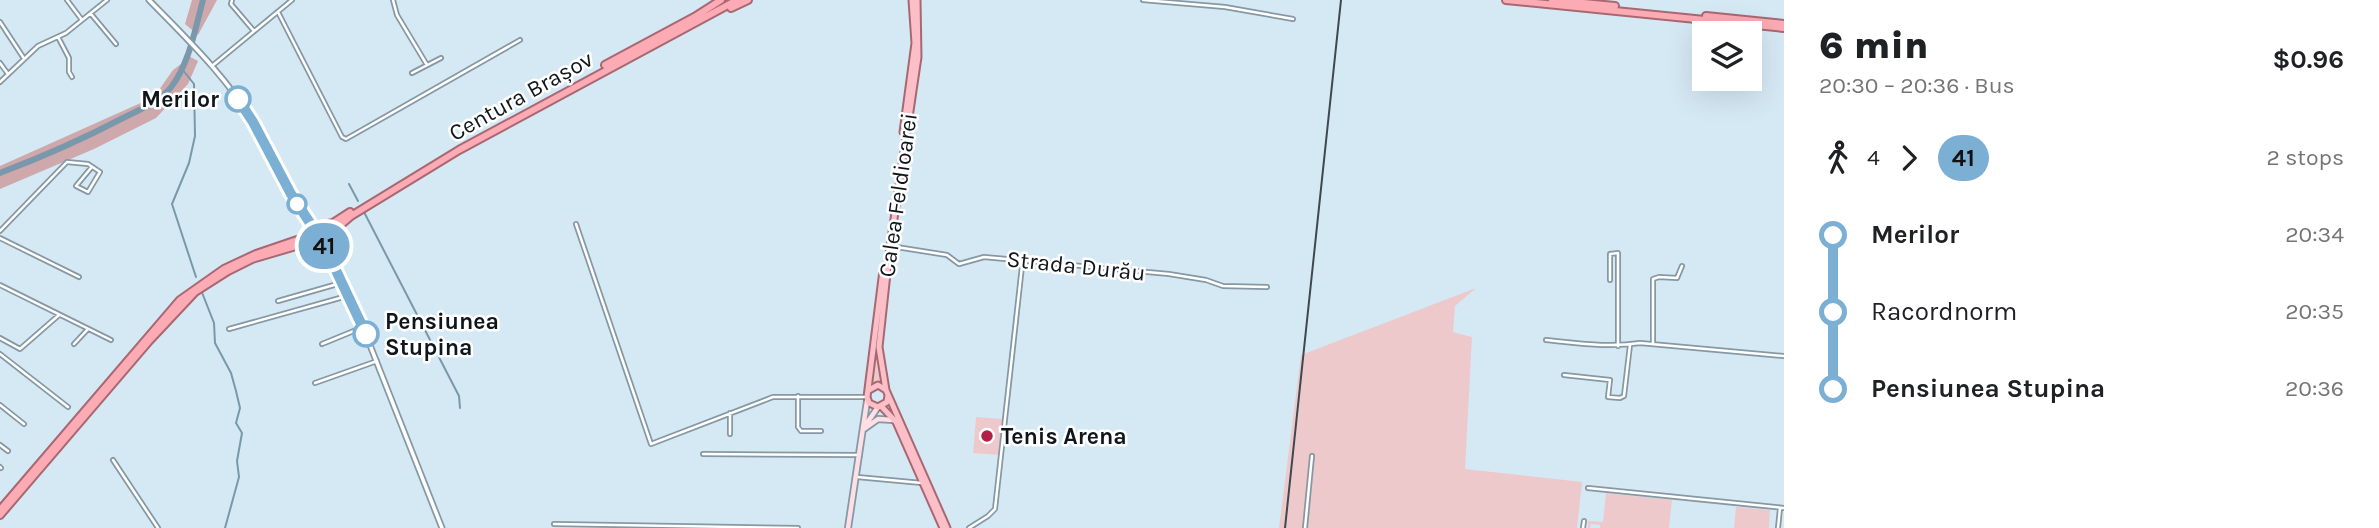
<!DOCTYPE html>
<meta charset="utf-8">
<style>
:root{--surface:#fff;--page:#f6f6f6;--text:#202124;--muted:#757577}
body{margin:0;font-family:Karla,sans-serif;background:var(--page);color:var(--text);height:100vh;display:flex;flex-direction:column;font-size:26px;white-space:nowrap}
*{box-sizing:border-box;margin:0}
p{font-size:23px;color:var(--muted)}
.icon{flex:none;width:38px;height:38px;fill:none;stroke:currentColor;stroke-width:2;stroke-linecap:round;stroke-linejoin:round}
.map{position:relative;flex:1;overflow:hidden}
.details{display:flex;flex-direction:column;background:var(--surface);width:595px}
.details>*{flex:none}
.badge{padding:0 14px;border-radius:23px;font-size:24px;line-height:46px}
.fabs{position:absolute;left:1692px;top:21px;display:grid;gap:14px}
.fabs a{display:grid;place-items:center;width:70px;height:70px;border-radius:0px;background:var(--surface);box-shadow:0 7px 28px #0002;font-size:35px}
.map>.badge{position:absolute;translate:-50% -50%;box-shadow:0 0 0 4px #fff}
.legs{display:flex;align-items:center;gap:10px;height:77px;padding:0 35px;font-size:23px}
.legs p{margin-inline-start:auto}
.head{display:flex;align-items:center;justify-content:space-between;height:119px;padding:0 35px}
h1{font-size:38px;font-weight:800;line-height:52px}
ul{padding:0 35px;list-style:none}
li{display:flex;align-items:center;gap:24px;height:77px;font-size:26px}
li i{display:grid;place-items:center;width:10px;height:100%;margin:0 9px;background:currentColor}
li i::after{content:'';width:18px;height:18px;margin:-9px;border:5px solid;border-radius:50%;background:var(--surface)}
li p{margin-inline-start:auto}
li:first-child i{background:linear-gradient(#0000 50%,currentColor 0)}
li:last-child i{background:linear-gradient(currentColor 50%,#0000 0)}
main{display:flex;flex:1;min-height:0}
.map>svg:first-child{display:block}
.green{fill:#edc9cc}
.forest{fill:#cea8ab}
.lines{fill:none;stroke-linecap:round;stroke-linejoin:round}
.stream{stroke:#7998ab;stroke-width:2}
.river{stroke:#7998ab;stroke-width:6}
.minor-casing{stroke:#8698a4;stroke-width:6}
.tertiary-casing{stroke:#8698a4;stroke-width:7}
.secondary-casing{stroke:#8698a4;stroke-width:8}
.primary-casing{stroke:#a86872;stroke-width:9}
.trunk-casing{stroke:#a86872;stroke-width:10}
.minor{stroke:#fff;stroke-width:2.5}
.tertiary{stroke:#fff;stroke-width:3.5}
.secondary{stroke:#fedfe3;stroke-width:4.5}
.primary{stroke:#fdbfc7;stroke-width:5}
.trunk{stroke:#fcaab4;stroke-width:6}
.rail{stroke:#3e484e;stroke-width:2}
.line-1-casing{stroke:#fff;stroke-width:16}
.line-1{stroke:#7bafd4;stroke-width:10}
.stop-1-dot{fill:#fff;stroke:#7bafd4;stroke-width:3.5}
.poi-dot{fill:#b22046;stroke:#fff;stroke-width:2.5}
.labels{text-anchor:middle;dominant-baseline:central;stroke-width:5;stroke-linejoin:round;paint-order:stroke}
.street-label{font-size:23px;fill:#0f161a;stroke:#fff}
.stop-label{font-size:23px;font-weight:bold;fill:#0f161a;stroke:#fff;text-anchor:end}
.poi-label{font-size:23px;font-weight:bold;fill:#0f161a;stroke:#fff;text-anchor:start}
</style>
<main>
<div class="map">
<svg width="1784" height="528" viewBox="0 0 1784 528">
<rect width="100%" height="100%" fill="#d5e9f5"/>
<path class="green" d="M1476,288L1455,306L1453,332L1472,337L1465,469L1582,482L1577,528H1279L1301,355Z
M876,346L883,384L871,387Z
M976,417L1002,419L999,455L973,453Z
M1606,493L1672,500L1669,528H1600V525L1591,524L1590,528H1588V521L1603,522Z
M1736,507L1770,510L1769,528H1734Z"/>
<path class="forest" d="M192,0H217L198,35L185,24Z
M185,54L198,61L188,84L156,118L94,149L0,189V166L154,97L173,70L181,64Z"/>
<g class="lines">
<path class="stream" d="M182,69L194,84L195,136L189,163L172,204L196,277
M349,184L358,201
M364,212L459,396L460,408
M201,290L214,323L215,343L231,373L236,391L240,408L236,423L242,433L237,461L239,477L225,528"/>
<path class="river" d="M0,173C42,157 83,139 123,118C139,110 161,101 172,86C190,61 195,29 203,0"/>
<defs>
<path id="minor" d="M67,0L82,20
M232,0L231,4L254,31
M393,0L397,15L427,65
M1143,0L1225,7L1293,19
M278,12L342,137L346,139L520,40
M91,14L116,44
M0,22L23,57
M58,37L69,58V72L72,77
M0,63L8,74
M212,66L292,0
M412,73L441,58
M0,82L38,46L66,33L107,0
M576,224L651,444L773,397H867
M0,231L67,162L88,164L100,172L88,192L76,186L91,168
M0,238L79,277
M890,246L947,255L959,264L984,257L1169,274L1206,280L1223,286L1267,287
M1610,280V254L1618,253V346
M0,285L111,340
M278,301L341,283
M229,329L347,296
M0,338L20,349L59,315
M1546,340C1578,343 1609,348 1640,343L1784,356
M74,344L88,329
M322,344L361,328
M1653,344V279L1659,277L1677,278L1682,266
M0,354L68,407
M1564,375L1610,380L1608,397L1620,398L1624,396L1630,345
M315,383L377,361
M798,396V427L801,431H821
M0,405L24,424
M730,434V413
M0,445L8,451
M703,454L860,455
M113,460L158,528
M0,467L1,468
M857,477L922,483
M1588,488L1784,508
M554,524L798,528
M969,528L988,516L995,509L1022,266
M1305,528L1312,456
M1583,528L1584,521
M1778,528L1780,508"/>
<path id="tertiary" d="M149,0C187,39 226,76 254,123C274,157 287,196 312,227
M324,245L366,335L442,528"/>
<path id="secondary" d="M867,423L878,407
M864,429L878,419L893,420
M848,528L867,401"/>
<path id="primary" d="M917,0L918,57L890,246L879,347L886,390L947,528
M903,132L915,43L912,0
M883,270L867,397L869,403L878,407L887,402L888,395
M869,390L878,385L886,390
M881,406L896,422L943,528"/>
<path id="trunk" d="M1506,0L1784,28
M1552,0L1615,6
M731,8L748,0
M696,16L721,0
M1706,16L1784,24
M605,65L700,14
M324,225L333,223L350,212
M330,234L351,216L459,150L737,0
M0,510L180,300L224,269L256,254L303,238L314,225L321,224L326,227L330,237L324,245L306,243L252,259L228,271L195,292L149,341L0,515"/>
</defs>
<use href="#minor" class="minor-casing"/>
<use href="#tertiary" class="tertiary-casing"/>
<use href="#secondary" class="secondary-casing"/>
<use href="#primary" class="primary-casing"/>
<use href="#trunk" class="trunk-casing"/>
<use href="#minor" class="minor"/>
<use href="#tertiary" class="tertiary"/>
<use href="#secondary" class="secondary"/>
<use href="#primary" class="primary"/>
<use href="#trunk" class="trunk"/>
<path class="rail" d="M1285,528L1341,0"/>
</g>
<g class="lines">
<defs>
<path id="line-1" d="M238,99L253,122L291,194L312,226L308,232L309,240L317,246L324,245L366,334"/>
</defs>
<use href="#line-1" class="line-1-casing"/>
<use href="#line-1" class="line-1"/>
</g>
<g class="stop-1-dot">
<circle cx="238" cy="99" r="12"/>
<circle cx="297" cy="204" r="9"/>
<circle cx="366" cy="334" r="12"/>
</g>
<circle class="poi-dot" cx="987" cy="436" r="7"/>
<g class="labels">
<g class="street-label">
<text transform="translate(521 96) rotate(-29)">Centura Brașov</text>
<text transform="translate(898 195) rotate(-82)">Calea Feldioarei</text>
<text transform="translate(1076 266) rotate(6)">Strada Durău</text>
</g>
<g class="stop-label">
<text x="219" y="99">Merilor</text>
<text x="385" y="321" text-anchor="start">Pensiunea<tspan x="385" dy="26">Stupina</tspan></text>
</g>
<g class="poi-label">
<text x="1001" y="436">Tenis Arena</text>
</g>
</g>
</svg>
<div class="fabs">
<a><svg class="icon" aria-label="layers" viewBox="0 0 24 24"><path d="M12 4l9 5-9 5-9-5zM3 14l9 5 9-5"/></svg></a>
</div>
<b class="badge" style="left:324px;top:246px;background:#7bafd4;color:#111">41</b>
</div>
<section class="details">
<div class="head"><div><h1>6 min</h1><p>20:30 – 20:36 · Bus</p></div><b>$0.96</b></div>
<div class="legs"><svg class="icon" aria-label="walk" viewBox="0 0 24 24"><circle cx="13" cy="4" r="2"/><path d="M13 8l-2 6 4 7M11 14l-3 7M7 12l3-4h3l4 4"/></svg>4<svg class="icon" aria-label="forward" viewBox="0 0 24 24"><path d="M9 5l7 7-7 7"/></svg><b class="badge" style="background:#7bafd4;color:#111">41</b><p>2 stops</p></div>
<ul>
<li><i style="color:#7bafd4"></i><b>Merilor</b><p>20:34</p></li>
<li><i style="color:#7bafd4"></i><span>Racordnorm</span><p>20:35</p></li>
<li><i style="color:#7bafd4"></i><b>Pensiunea Stupina</b><p>20:36</p></li>
</ul>
</section>
</main>
